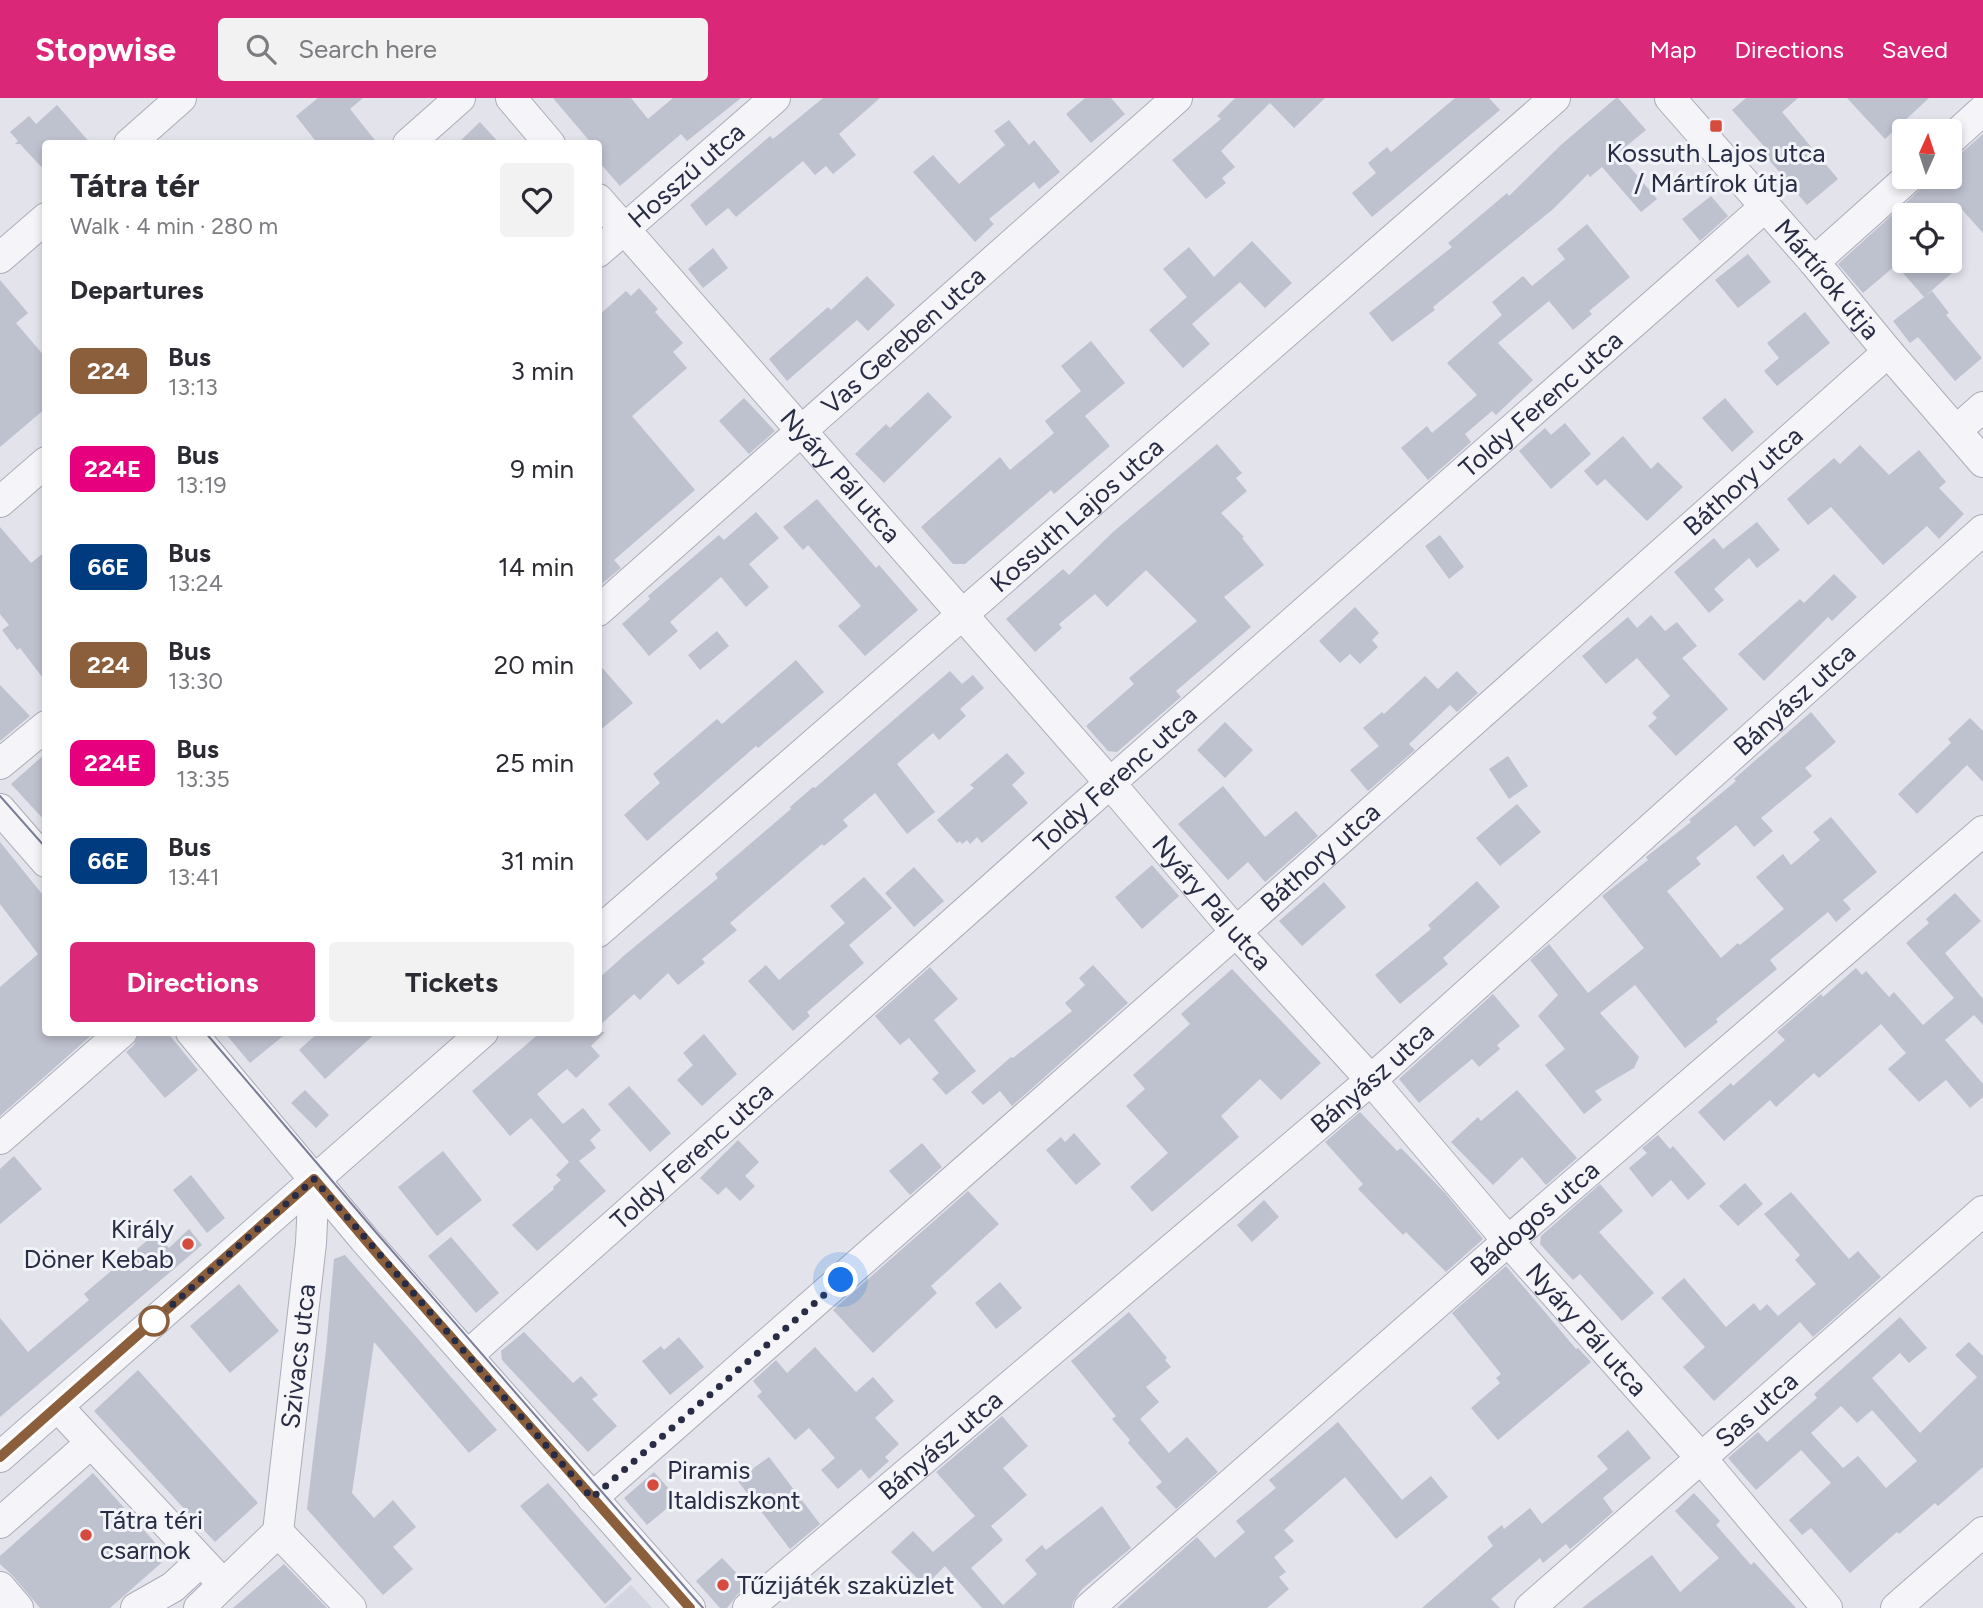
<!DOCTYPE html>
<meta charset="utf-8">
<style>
:root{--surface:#fff;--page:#f2f2f3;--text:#2b2b33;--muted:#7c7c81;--accent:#db2777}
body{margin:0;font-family:Figtree,sans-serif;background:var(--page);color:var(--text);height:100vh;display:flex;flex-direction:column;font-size:26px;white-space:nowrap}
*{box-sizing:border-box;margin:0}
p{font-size:23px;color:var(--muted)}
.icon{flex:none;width:38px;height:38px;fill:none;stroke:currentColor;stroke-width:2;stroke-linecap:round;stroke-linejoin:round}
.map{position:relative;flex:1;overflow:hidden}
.panel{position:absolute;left:42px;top:42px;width:560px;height:896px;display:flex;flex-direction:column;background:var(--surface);border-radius:7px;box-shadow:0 4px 10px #0003}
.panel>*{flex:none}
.badge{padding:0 14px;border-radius:10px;font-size:24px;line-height:46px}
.needle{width:46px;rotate:3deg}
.fabs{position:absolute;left:1892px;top:21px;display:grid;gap:14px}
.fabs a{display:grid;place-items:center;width:70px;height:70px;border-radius:7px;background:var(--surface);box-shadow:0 4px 10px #0003;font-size:35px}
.you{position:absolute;width:35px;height:35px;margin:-18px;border:5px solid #fff;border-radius:50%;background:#1a73e8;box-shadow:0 0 0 10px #1a73e833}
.map>.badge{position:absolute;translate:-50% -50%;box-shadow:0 0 0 4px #fff}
h2{padding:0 28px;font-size:26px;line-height:63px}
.round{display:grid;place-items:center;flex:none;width:74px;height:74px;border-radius:7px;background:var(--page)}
.headline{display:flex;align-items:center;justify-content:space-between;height:119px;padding:0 28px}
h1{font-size:33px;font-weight:700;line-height:52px}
.action{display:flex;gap:14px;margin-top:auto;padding:14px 28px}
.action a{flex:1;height:80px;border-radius:7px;background:var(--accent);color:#fff;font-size:28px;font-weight:700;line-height:80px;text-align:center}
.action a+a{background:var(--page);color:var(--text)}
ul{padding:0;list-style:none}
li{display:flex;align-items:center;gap:21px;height:98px;padding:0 28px}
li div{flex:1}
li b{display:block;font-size:26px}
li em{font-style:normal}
li .badge{min-width:77px;font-weight:700;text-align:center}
header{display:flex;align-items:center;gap:42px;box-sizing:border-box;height:98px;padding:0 35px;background:var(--accent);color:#fff}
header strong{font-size:33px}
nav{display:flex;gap:38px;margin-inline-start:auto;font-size:24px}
.search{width:490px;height:63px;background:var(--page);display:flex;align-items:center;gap:18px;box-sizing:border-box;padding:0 24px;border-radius:7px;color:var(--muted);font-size:26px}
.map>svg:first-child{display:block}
.built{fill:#d3d5e0}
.building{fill:#bec1ce;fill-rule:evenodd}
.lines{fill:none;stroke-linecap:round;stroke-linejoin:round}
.minor-casing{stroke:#aaacb9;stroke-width:32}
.path{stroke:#c0c1ca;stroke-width:4.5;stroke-dasharray:5 5;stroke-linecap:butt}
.minor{stroke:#f5f5f9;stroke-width:30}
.tram{stroke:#7a7e96;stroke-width:2}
.line-casing{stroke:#fff;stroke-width:16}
.line{stroke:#8b5e3c;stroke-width:10}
.walk{stroke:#282c44;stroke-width:7;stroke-dasharray:0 12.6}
.poi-dot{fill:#d74b3f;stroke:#f1f3f8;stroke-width:2.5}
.stop-dot{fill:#fff;stroke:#8b5e3c;stroke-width:3.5}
.labels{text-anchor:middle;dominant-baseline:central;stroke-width:6;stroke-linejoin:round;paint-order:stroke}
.poi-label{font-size:26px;fill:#282c44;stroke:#f1f3f8;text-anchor:start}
.street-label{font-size:26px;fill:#282c44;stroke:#f1f3f8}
</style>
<header>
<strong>Stopwise</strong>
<div class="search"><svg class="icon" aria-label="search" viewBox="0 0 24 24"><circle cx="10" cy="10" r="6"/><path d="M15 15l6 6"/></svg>Search here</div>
<nav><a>Map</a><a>Directions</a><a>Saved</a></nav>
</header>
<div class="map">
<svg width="1983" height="1510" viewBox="0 0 1983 1510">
<rect width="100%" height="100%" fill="#e2e3eb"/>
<path class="built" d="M631,1487L652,1510H605Z"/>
<path class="building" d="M318,0H363L350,11L378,46H318L296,18Z
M553,0H631L648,21L673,0H741L687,43L681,36L620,88L598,63V46H592Z
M823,0H880L839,36L856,57L833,76L826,68L815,77L803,63L736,119L728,110L706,128L690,107L770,38L773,41Z
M1085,0H1111L1125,16L1091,45L1066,16Z
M1235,0H1325L1294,30L1270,5L1221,53L1235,69L1222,80L1226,85L1206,101L1172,62L1221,21L1217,18Z
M1455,0H1489L1500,12L1372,119L1352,95L1376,75L1368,65L1387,49L1391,54Z
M1616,0H1618L1646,32L1618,55L1657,101L1641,114L1602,69L1590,79L1588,76L1552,112L1433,209L1435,212L1392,244L1369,215L1452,149L1448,145L1507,95L1509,98L1562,46Z
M1746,0H1798L1782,14L1838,81L1807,107L1765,57L1769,54L1732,12Z
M1847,0H1929L1885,41Z
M57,7L91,46H46V74L20,46H15L18,43L10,34L29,18L36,26Z
M1009,22L1029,47L1034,42L1060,74L1039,91L1034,84L989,121L994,126L975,144L913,74L933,57L959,86L1005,47L994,33Z
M480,24L500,46H457Z
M1983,36V135L1958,107L1946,117H1904V160L1901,163H1942L1952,175L1924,199L1896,167L1863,195L1838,166L1934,79H1950V65Z
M1711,98L1728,118L1700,143L1682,121Z
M1587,126L1630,179L1589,213L1592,216L1573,232L1549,203L1498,245L1533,282L1496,317L1492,313L1465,336L1471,344L1428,382L1401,350L1427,328L1432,335L1477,297L1447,265L1502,217L1492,204L1523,178L1532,188L1565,161L1557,151Z
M1252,143L1292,185L1265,210L1240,184L1192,226L1210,246L1183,270L1149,232L1187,199L1163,171L1189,149L1214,179Z
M713,150L728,170L703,190L688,171Z
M1748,156L1771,184L1738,210L1715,182Z
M867,178L895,207L868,233L857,222L787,283L769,261L828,209L831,212Z
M0,182L28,215L16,225L46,260V310L0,349Z
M639,190L658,211L655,214L683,245L673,254L687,270L632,318L695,392L614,462L621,470L598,489V218L626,193L631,198Z
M1932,193L1949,215L1946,217L1982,260L1955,283L1918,239L1910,245L1893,223Z
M1805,214L1830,245L1777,288L1764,273L1779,260L1767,245Z
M1091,243L1125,285L1085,318L1110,348L1054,396L1051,392L965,466H953L921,429L1000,359L1010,372L1054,335L1045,323L1081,293L1061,268Z
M928,294L952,319L884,385L855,356L886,326L890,330Z
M744,300L775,333L749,356L719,323Z
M1725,300L1754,334L1732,354L1702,320Z
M1565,325L1591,356L1551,391L1519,353L1545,330L1551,337Z
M1623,338L1651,371L1658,364L1683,389L1647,423L1605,381L1597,388L1584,373Z
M1217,346L1242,375L1236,380L1247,393L1221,415L1244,439L1242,440L1264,467L1224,499L1251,529L1176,593L1181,599L1117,654L1108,653L1086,628L1134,586L1129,580L1197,523L1146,472L1107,509L1095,496L1059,526L1062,530L1035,554L1006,521L1063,471L1069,477L1113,434Z
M1860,347L1889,377L1919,352L1946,384L1939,390L1964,416L1939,441L1927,428L1883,467L1831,409L1808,427L1787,401L1834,360L1840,366Z
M817,401L876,470L879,467L918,512L865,558L838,528L861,508L808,447L803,452L783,429Z
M756,414L779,440L749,466L769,489L746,509L721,479L670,524L678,533L649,558L622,526L650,501L648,498L719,437L724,442Z
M1757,424L1780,452L1757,470L1749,460L1714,491L1724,502L1709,515L1674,474L1714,440L1723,451Z
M0,429L31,465L46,453V584L20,550L17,552L2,532L9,527L0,516Z
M1440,437L1464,469L1449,481L1425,448Z
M1834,476L1857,499L1832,523L1828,519L1764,583L1738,556L1800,501L1804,505Z
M1355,509L1379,535L1372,542L1378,549L1360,566L1350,556L1340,565L1319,543Z
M1651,517L1665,533L1677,524L1697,548L1682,560L1728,611L1676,658L1648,628L1657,620L1652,615L1670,598L1637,560L1606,586L1582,558L1628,519L1637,530Z
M717,533L729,548L700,572L688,557Z
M796,562L824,594L758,650L756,648L647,743L624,717L660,685L653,676L717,621L722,626Z
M598,565L633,605L598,634Z
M950,573L962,586L973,577L984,590L960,611L966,618L939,642L933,635L897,666L935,714L907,736L875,695L843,722L848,728L824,748L822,746L730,825L737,832L702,861L705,865L678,887L668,875L640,902L634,896L598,929V881L627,855L718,780L715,776L791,711L790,709L813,689L815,690Z
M1457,573L1478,595L1457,614L1450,607L1409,646L1415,652L1368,693L1350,672L1379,648L1363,630L1382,614L1384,616L1425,578L1438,591Z
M0,587L30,618L0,643Z
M1811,614L1836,644L1805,670L1812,678L1761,720L1773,733L1754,749L1736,727L1696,760L1701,766L1667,793L1721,860L1738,845L1740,847L1784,811L1756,779L1783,756L1791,767L1820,742L1813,734L1831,719L1877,774L1843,802L1851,811L1836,824L1828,814L1770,862L1777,871L1716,921L1718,924L1685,950L1635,887L1600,915L1639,959L1634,970L1595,993L1602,1002L1584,1016L1545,967L1565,951L1538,918L1558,897L1530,862L1549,846L1588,895L1644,850L1602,798L1648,762L1646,759L1691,724L1689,722L1736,683L1734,681Z
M1970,620L1983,633V684L1967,667L1917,716L1898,696L1951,645L1948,641Z
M1225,624L1253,652L1225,680L1197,652Z
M46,655V724L11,686Z
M1007,655L1025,675L1012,687L1028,705L982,745L977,739L970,746L967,742L962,746L960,743L957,745L937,722L974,690L970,687Z
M1508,658L1528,688L1509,701L1489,671Z
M1223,688L1265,739L1296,713L1318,738L1265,784L1248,764L1228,782L1178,726Z
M1517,706L1541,734L1500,768L1476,740Z
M0,744L46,801V934H95L0,1018V889L38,856L0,806Z
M1152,767L1179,798L1142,831L1115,799Z
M914,769L944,803L914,829L885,795Z
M864,779L892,810L849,847L864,865L807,914L810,918L793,933L748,883L766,867L779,882L845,825L830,808Z
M1477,783L1500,809L1443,860L1448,866L1400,906L1375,877L1431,831L1428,827Z
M1324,784L1346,809L1302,848L1279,823Z
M1955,795L1981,823L1945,855L1983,901V927L1974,917L1945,942L1983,986V999L1970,1010L1946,982L1919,1004L1888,971L1906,955L1881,926L1819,980L1814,975L1776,1009L1770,1002L1724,1043L1698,1014L1731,985L1733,988L1785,942L1777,934L1821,896L1823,899L1856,870L1862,877L1866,873L1889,899L1894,894L1923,927L1954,900L1906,845L1929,825L1926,821Z
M1093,867L1128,905L1012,1008L1000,993L983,1007L971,994L1011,959L1013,960L1072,913L1065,905L1085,887L1079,880Z
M930,869L958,901L934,922L976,973L946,997L932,981L939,975L909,940L900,947L875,918Z
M1232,871L1321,965L1281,1002L1260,981L1221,1018L1239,1039L1152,1114L1130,1089L1168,1055L1126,1008L1145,991L1133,977L1190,926L1181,916Z
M1493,896L1520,928L1497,947L1500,951L1479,969L1472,961L1419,1005L1399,981Z
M139,934H167L198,972L165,1000L126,954L134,947Z
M224,934H288L250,965Z
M319,934H377L325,981L299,952Z
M541,934H605L591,948L600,958L576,980L567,971L537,996L563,1026L583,1010L601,1032L590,1042L596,1050L579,1063L606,1093L537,1153L512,1127L554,1091L553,1089L561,1082L556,1077L569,1064L531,1020L510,1038L472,993Z
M704,936L737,976L702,1008L677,982L693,967L683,955Z
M629,988L671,1035L650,1054L608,1006Z
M305,992L329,1017L316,1030L291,1005Z
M1517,992L1577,1060L1546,1087L1522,1059L1493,1087L1451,1044L1478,1019L1481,1023Z
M1360,1014L1397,1053L1401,1050L1445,1095L1483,1141L1446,1174L1406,1134L1403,1137L1358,1091L1363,1086L1325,1044Z
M1074,1035L1101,1066L1076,1087L1046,1052L1061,1039L1065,1044Z
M1658,1037L1670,1051L1673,1048L1706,1086L1688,1102L1671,1082L1652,1099L1629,1070L1647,1055L1642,1050Z
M738,1042L759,1064L745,1078L755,1088L740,1103L726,1089L718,1097L700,1080Z
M922,1045L942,1069L910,1097L889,1073Z
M443,1053L482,1102L437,1138L398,1089Z
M14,1058L42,1091L0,1126V1071Z
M191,1077L225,1120L207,1135L173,1092Z
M1745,1085L1763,1106L1738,1128L1719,1108Z
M1600,1086L1623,1113L1599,1134L1654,1195L1622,1223L1580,1176L1573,1182L1540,1146L1541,1138Z
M968,1093L999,1126L931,1188L937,1195L873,1255L833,1212Z
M1791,1094L1849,1161L1858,1153L1881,1179L1813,1239L1800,1224L1714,1303L1683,1269L1705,1249L1661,1200L1684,1180L1726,1229L1754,1205L1760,1213L1767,1206L1778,1218L1816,1186L1795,1162L1800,1157L1764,1116Z
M1264,1102L1279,1119L1252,1144L1237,1127Z
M189,1131L202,1147L0,1319V1220L28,1254L89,1202L84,1196L156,1135L169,1150Z
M451,1139L499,1195L476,1215L428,1158Z
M345,1157L497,1332L469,1355L374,1244L352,1395L374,1420L393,1402L416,1429L393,1449L413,1471L383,1497L307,1411L326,1252L334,1161Z
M1506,1168L1576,1251L1578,1250L1591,1264L1498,1342L1471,1310L1500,1285L1496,1280L1501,1276L1452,1215Z
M1000,1184L1022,1210L996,1231L975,1205Z
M239,1186L279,1233L230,1275L190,1228Z
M1129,1214L1167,1260L1165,1262L1171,1269L1146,1289L1159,1304L1140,1321L1169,1355L1187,1339L1218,1374L1176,1411L1156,1389L1162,1384L1128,1345L1130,1342L1112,1321L1116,1318L1071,1263Z
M1900,1219L1927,1250L1909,1265L1900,1255L1872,1280L1920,1335L1977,1279L1955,1257L1969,1244L1983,1258V1369L1938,1408L1935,1405L1899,1436L1897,1434L1850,1475L1811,1430L1802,1437L1789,1422L1831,1385L1801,1352L1756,1392L1728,1360L1758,1334L1767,1344L1817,1300L1814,1296ZM1841,1308L1857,1325L1872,1312L1917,1363L1886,1390L1858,1358L1843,1370L1811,1335Z
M524,1234L573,1285L581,1278L598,1297L592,1301L617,1328L588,1354L502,1262L501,1253Z
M679,1239L704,1269L670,1297L642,1263L661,1248L664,1252Z
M815,1249L856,1294L873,1279L894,1303L875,1320L899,1346L885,1359L889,1363L869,1381L861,1371L838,1391L821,1372L835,1360L809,1330L795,1342L757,1298L762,1294L753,1283L776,1262L787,1275Z
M138,1272L258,1405L215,1444L94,1313Z
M1002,1318L1028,1348L1003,1370L1027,1397L991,1428L1003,1442L971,1470L1003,1507L1037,1476L1025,1462L1042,1447L1046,1452L1102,1408L1131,1450L1082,1491L1073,1504L1072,1510H982L945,1468L925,1488L891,1454L913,1433L933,1454L975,1418L936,1374Z
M1338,1324L1402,1402L1431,1378L1448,1399L1396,1441L1345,1379L1284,1432L1294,1443L1274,1459L1286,1474L1279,1479L1289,1491L1267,1510H1117L1197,1439L1215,1460L1245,1434L1236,1423L1276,1390L1269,1382Z
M1628,1332L1651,1360L1603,1400L1613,1414L1581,1442L1570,1451L1566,1446L1543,1465L1540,1460L1491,1501L1500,1510H1422L1493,1448L1487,1439L1502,1427L1504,1431L1530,1410L1542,1426L1608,1371L1597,1358Z
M769,1359L820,1426L790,1451L737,1382Z
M654,1374L678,1401L647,1427L624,1400Z
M93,1375L168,1459L110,1510H40L13,1478L0,1466V1458Z
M548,1385L632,1481L605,1506L520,1408Z
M1694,1395L1720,1423L1716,1427L1751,1467L1754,1464L1796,1510H1582L1652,1457L1680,1494L1719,1460L1675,1413Z
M722,1460L748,1487L737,1497L727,1510H720L696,1483Z
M284,1466L327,1510H233Z"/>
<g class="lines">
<defs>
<g id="minor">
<path d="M511,0L550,46"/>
<path id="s1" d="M1670,0L1814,164L1888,254L1983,364"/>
<path d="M1950,42L1983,12"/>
<path d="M129,46L181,0"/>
<path d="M408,46L460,0"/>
<path id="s2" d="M598,101L1110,685L1236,834L1371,982L1508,1143L1701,1360L1827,1510"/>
<path id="s3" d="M598,154L775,0"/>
<path d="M0,160L46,120"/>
<path d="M1814,164L1909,79"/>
<path d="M1957,332L1983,309"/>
<path d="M0,404L46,364"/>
<path id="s4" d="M598,513L1177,0"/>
<path d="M0,666L46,628"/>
<path d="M0,711L46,764"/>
<path id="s5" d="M598,834L1555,0"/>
<path d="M191,934L364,1141L690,1510"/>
<path d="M0,1041L122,934"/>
<path id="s6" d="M467,1258L1110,685L1766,108"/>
<path d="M58,1309L223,1486"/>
<path d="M0,1359L483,934"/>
<path id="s7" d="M592,1400L1236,834L1888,254"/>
<path d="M0,1425L91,1345"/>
<path id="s8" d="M278,1434L311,1145L314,1081"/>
<path d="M278,1434L351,1510"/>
<path d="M0,1489L18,1510"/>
<path d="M136,1510L173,1489L200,1464"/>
<path d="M199,1510L278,1434"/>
<path id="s9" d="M748,1510L1371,982L1983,432"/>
<path id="s10" d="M1089,1510L1508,1143L1983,733"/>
<path id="s11" d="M1530,1510L1983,1113"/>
<path d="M1896,1510L1983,1434"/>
</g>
</defs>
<use href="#minor" class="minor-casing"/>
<path class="path" d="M47,1418L117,1494
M298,1510L307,1501"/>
<use href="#minor" class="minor"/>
<path class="tram" d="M0,698L46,750
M205,934L374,1132L703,1510"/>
</g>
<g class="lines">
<defs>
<path id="line" d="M0,1359L314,1081L381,1160L690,1510"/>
</defs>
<use href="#line" class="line-casing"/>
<use href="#line" class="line"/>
<path class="walk" d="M154,1223L314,1081L592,1400L841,1182"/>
</g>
<g class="poi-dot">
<rect x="1709" y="21" width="14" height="14" rx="3.5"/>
<circle cx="188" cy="1146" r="7"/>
<circle cx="653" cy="1387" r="7"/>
<circle cx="86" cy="1437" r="7"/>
<circle cx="723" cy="1487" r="7"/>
</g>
<circle class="stop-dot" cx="154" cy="1223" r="14"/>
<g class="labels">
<g class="poi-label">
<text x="1716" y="55" text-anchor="middle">Kossuth Lajos utca<tspan x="1716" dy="30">/ Mártírok útja</tspan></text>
<text x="174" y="1131" text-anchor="end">Király<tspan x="174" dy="30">Döner Kebab</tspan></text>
<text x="667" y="1372">Piramis<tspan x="667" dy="30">Italdiszkont</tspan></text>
<text x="100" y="1422">Tátra téri<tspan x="100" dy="30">csarnok</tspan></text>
<text x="737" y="1487">Tűzijáték szaküzlet</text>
</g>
<g class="street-label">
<text stroke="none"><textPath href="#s3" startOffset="117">Hosszú utca</textPath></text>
<text stroke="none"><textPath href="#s1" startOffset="240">Mártírok útja</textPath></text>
<text stroke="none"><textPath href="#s4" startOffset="408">Vas Gereben utca</textPath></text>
<text stroke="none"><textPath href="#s6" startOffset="1435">Toldy Ferenc utca</textPath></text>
<text stroke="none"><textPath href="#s2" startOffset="368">Nyáry Pál utca</textPath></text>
<text stroke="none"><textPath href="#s7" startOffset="1536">Báthory utca</textPath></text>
<text stroke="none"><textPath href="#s5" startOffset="635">Kossuth Lajos utca</textPath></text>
<text stroke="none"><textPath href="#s9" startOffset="1386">Bányász utca</textPath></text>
<text stroke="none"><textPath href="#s6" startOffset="868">Toldy Ferenc utca</textPath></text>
<text stroke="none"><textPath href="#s7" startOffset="970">Báthory utca</textPath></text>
<text stroke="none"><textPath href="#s2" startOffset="934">Nyáry Pál utca</textPath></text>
<text stroke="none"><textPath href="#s9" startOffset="819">Bányász utca</textPath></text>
<text stroke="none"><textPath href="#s6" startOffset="301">Toldy Ferenc utca</textPath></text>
<text stroke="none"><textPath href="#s10" startOffset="592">Bádogos utca</textPath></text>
<text stroke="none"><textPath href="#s2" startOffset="1502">Nyáry Pál utca</textPath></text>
<text stroke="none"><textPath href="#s8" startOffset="177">Szivacs utca</textPath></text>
<text stroke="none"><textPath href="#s11" startOffset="301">Sas utca</textPath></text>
<text stroke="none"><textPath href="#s9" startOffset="252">Bányász utca</textPath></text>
</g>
</g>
</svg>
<div class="fabs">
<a><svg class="needle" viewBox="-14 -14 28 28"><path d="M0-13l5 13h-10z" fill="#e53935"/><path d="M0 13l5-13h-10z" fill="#7c7c81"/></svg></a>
<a><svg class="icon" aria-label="locate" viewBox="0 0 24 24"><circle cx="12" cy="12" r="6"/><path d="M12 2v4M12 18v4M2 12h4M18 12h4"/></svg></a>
</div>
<div class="you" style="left:841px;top:1182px"></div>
<section class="panel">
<div class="headline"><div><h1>Tátra tér</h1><p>Walk · 4 min · 280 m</p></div><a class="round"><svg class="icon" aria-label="heart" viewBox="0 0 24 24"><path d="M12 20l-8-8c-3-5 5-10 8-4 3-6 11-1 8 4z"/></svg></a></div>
<h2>Departures</h2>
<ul>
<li><span class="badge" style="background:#8b5e3c;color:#fff">224</span><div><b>Bus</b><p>13:13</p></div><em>3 min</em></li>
<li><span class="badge" style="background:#e6007e;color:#fff">224E</span><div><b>Bus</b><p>13:19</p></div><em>9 min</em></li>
<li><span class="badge" style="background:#003b80;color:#fff">66E</span><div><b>Bus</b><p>13:24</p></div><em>14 min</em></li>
<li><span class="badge" style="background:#8b5e3c;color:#fff">224</span><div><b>Bus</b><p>13:30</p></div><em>20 min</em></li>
<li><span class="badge" style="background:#e6007e;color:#fff">224E</span><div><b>Bus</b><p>13:35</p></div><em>25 min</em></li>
<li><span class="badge" style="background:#003b80;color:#fff">66E</span><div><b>Bus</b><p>13:41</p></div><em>31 min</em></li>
</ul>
<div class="action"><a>Directions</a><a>Tickets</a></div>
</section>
</div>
